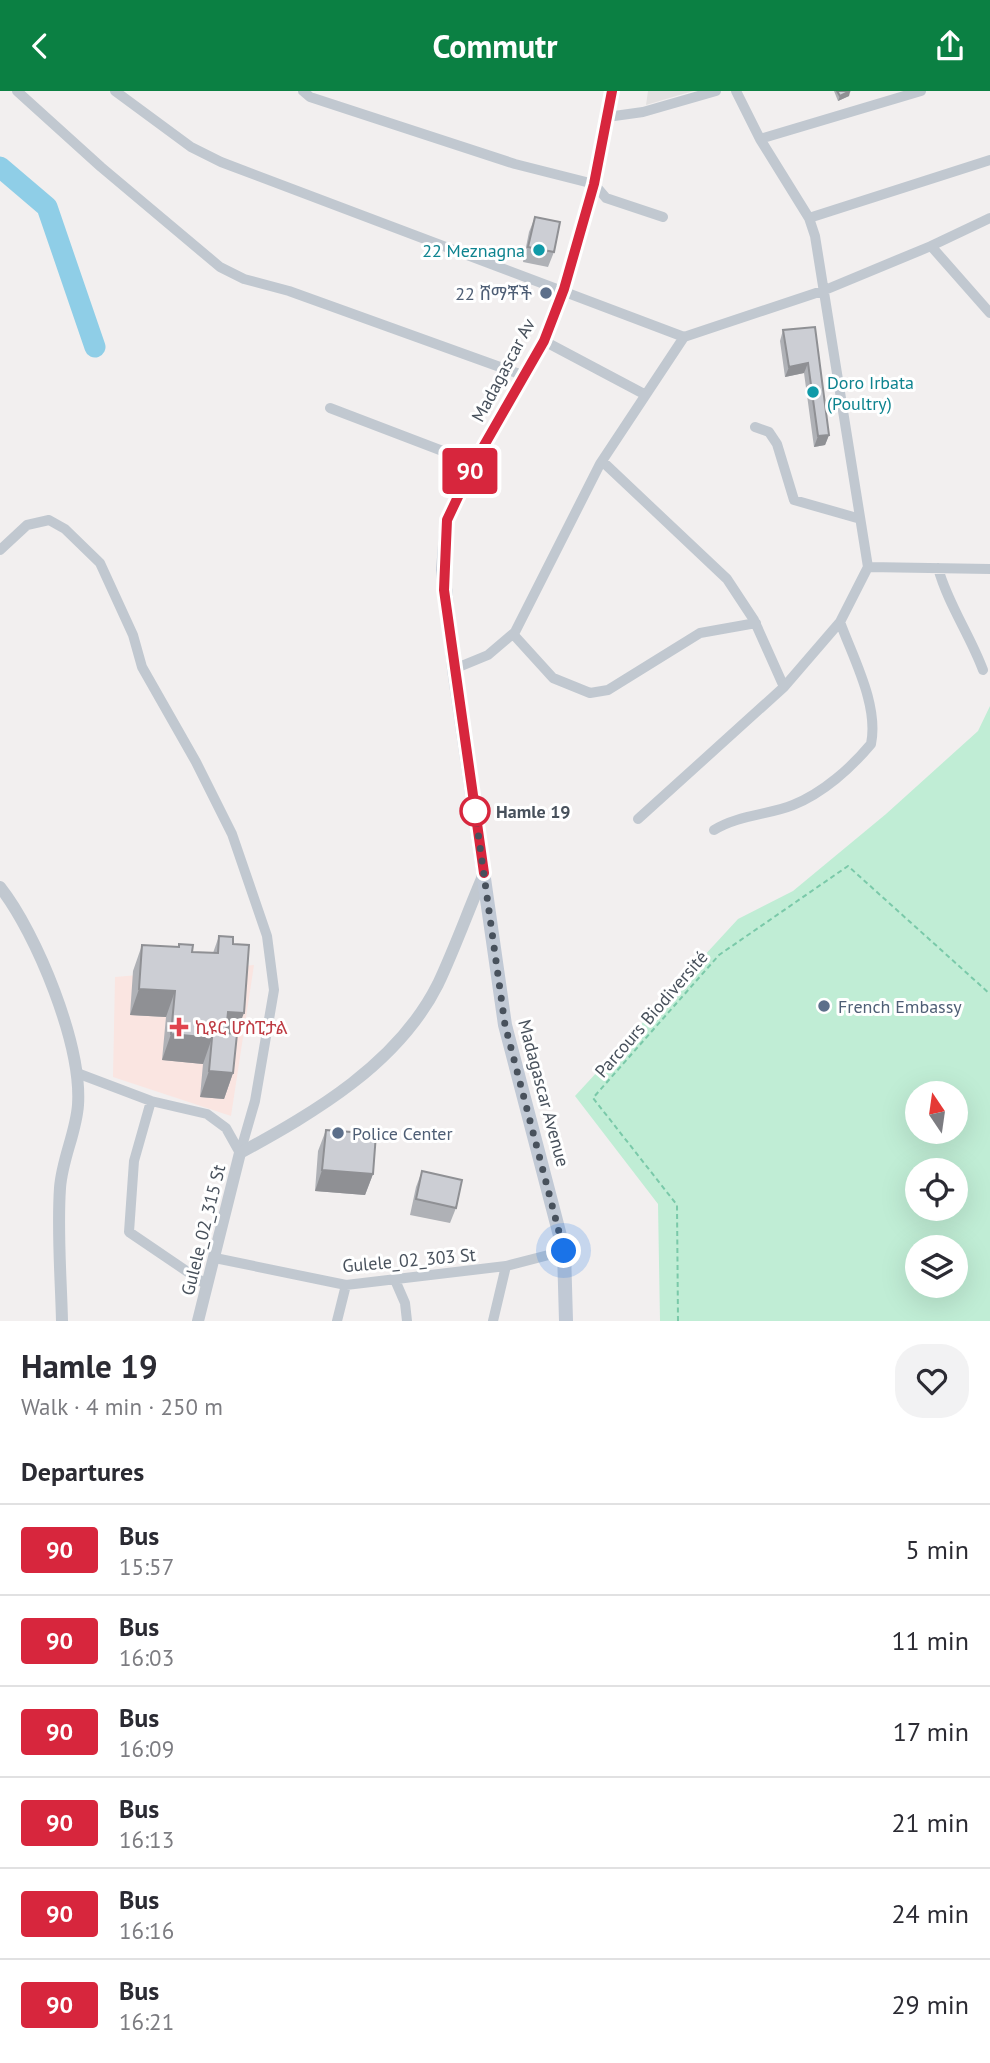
<!DOCTYPE html>
<meta charset="utf-8">
<style>
:root{--surface:#fff;--page:#f2f2f3;--text:#2b2b33;--muted:#7c7c81;--line:#e1e1e2;--accent:#0b8043}
body{margin:0;font-family:"PT Sans","Noto Sans Ethiopic",sans-serif;background:var(--page);color:var(--text);height:100vh;display:flex;flex-direction:column;font-size:26px;white-space:nowrap}
*{box-sizing:border-box;margin:0}
p{font-size:23px;color:var(--muted)}
.icon{flex:none;width:38px;height:38px;fill:none;stroke:currentColor;stroke-width:2;stroke-linecap:round;stroke-linejoin:round}
.map{position:relative;height:1230px;overflow:hidden}
.side{display:flex;flex-direction:column;background:var(--surface);flex:1}
.side>*{flex:none}
.badge{padding:0 14px;border-radius:5px;font-size:24px;line-height:46px}
.needle{width:46px;rotate:347deg}
.fabs{position:absolute;left:905px;top:990px;display:grid;gap:14px}
.fabs a{display:grid;place-items:center;width:63px;height:63px;border-radius:50%;background:var(--surface);box-shadow:0 7px 28px #0002;font-size:35px}
.you{position:absolute;width:35px;height:35px;margin:-18px;border:5px solid #fff;border-radius:50%;background:#1a73e8;box-shadow:0 0 0 10px #1a73e833}
.map>.badge{position:absolute;translate:-50% -50%;box-shadow:0 0 0 4px #fff}
h2{padding:0 21px;font-size:26px;line-height:63px}
.round{display:grid;place-items:center;flex:none;width:74px;height:74px;border-radius:28px;background:var(--page)}
.headline{display:flex;align-items:center;justify-content:space-between;height:119px;padding:0 21px}
h1{font-size:33px;font-weight:800;line-height:52px}
ul{padding:0;list-style:none}
li{display:flex;align-items:center;gap:21px;height:91px;padding:0 21px;border-top:2px solid var(--line)}
li div{flex:1}
li b{display:block;font-size:26px}
li em{font-style:normal}
li .badge{min-width:77px;font-weight:700;text-align:center}
header{display:flex;justify-content:space-between;align-items:center;height:91px;padding:0 21px;background:var(--accent);color:#fff;font-size:32px;font-weight:800}
.map>svg:first-child{display:block}
.education{fill:#e3e1e1}
.medical{fill:#fae5e1}
.green{fill:#c0edd5;fill-rule:evenodd}
.lines{fill:none;stroke-linecap:round;stroke-linejoin:round}
.river{stroke:#8fcee7;stroke-width:21}
.path{stroke:#7ac9a9;stroke-width:2;stroke-dasharray:5 3.5;stroke-linecap:butt}
.minor{stroke:#c1c8d0;stroke-width:10}
.tertiary{stroke:#c1c8d0;stroke-width:12}
.secondary{stroke:#c1c9d5;stroke-width:14}
.wall{fill:#afb1b6}
.shaded-wall{fill:#8f9094}
.building{fill:#ccced4;stroke:#8f9094;stroke-width:2}
.line-casing{stroke:#fff;stroke-width:16}
.line{stroke:#d7263d;stroke-width:10}
.walk{stroke:#48515c;stroke-width:7;stroke-dasharray:0 12.6}
.culture-dot{fill:#0f9aa8;stroke:#fff;stroke-width:2.5}
.service-dot{fill:#5c6f8a;stroke:#fff;stroke-width:2.5}
.stop-dot{fill:#fff;stroke:#d7263d;stroke-width:3.5}
.health-dot{fill:#e0444e;stroke:#fff;stroke-width:2.5}
.labels{text-anchor:middle;dominant-baseline:central;stroke-width:6;stroke-linejoin:round;paint-order:stroke}
.culture-label{font-size:18px;fill:#0d838f;stroke:#fff;text-anchor:end}
.service-label{font-size:18px;fill:#4e5e75;stroke:#fff;text-anchor:start}
.street-label{font-size:18px;fill:#48515c;stroke:#fff}
.stop-label{font-size:18px;font-weight:bold;fill:#48515c;stroke:#fff;text-anchor:start}
.health-label{font-size:18px;fill:#be3a42;stroke:#fff;text-anchor:start}
</style>
<header><svg class="icon" aria-label="back" viewBox="0 0 24 24"><path d="M15 5l-7 7 7 7"/></svg>Commutr<svg class="icon" aria-label="share" viewBox="0 0 24 24"><path d="M12 15V3M7 8l5-5 5 5M5 13v7h14v-7"/></svg></header>
<div class="map">
<svg width="990" height="1230" viewBox="0 0 990 1230">
<rect width="100%" height="100%" fill="#f2efef"/>
<path class="education" d="M648,0H693L646,14Z"/>
<path class="medical" d="M254,874L231,1025L113,986L115,886Z"/>
<path class="green" d="M990,615V1230H660L658,1113L575,1005L738,828L793,800L886,723L978,640ZM917,1003H956V1041H917ZM917,1080H956V1118H917ZM917,1157H956V1195H917Z"/>
<g class="lines">
<path class="river" d="M0,76L47,116L95,256"/>
<path class="path" d="M678,1230L677,1114L593,1007L719,864L848,775L990,903"/>
<path class="minor" d="M17,0L101,76L220,176L244,188L289,200L525,285
M115,0L191,56L221,71L684,246L825,199L931,155L990,127
M303,0L310,6L515,73L594,93L606,107L663,126
M736,0L760,48L809,127L815,145L868,476
M607,26L643,21L716,0
M760,48L921,0
M809,127L990,69
M931,155L990,222
M544,250L644,303
M330,317L474,372
M755,336L769,341L777,353L794,409L857,427
M602,370L727,488L754,529L784,596
M0,459L27,434L49,429L65,438L100,472L133,544L142,576L196,671L232,743L267,845L274,899L255,1010L240,1062
M938,477C948,513 970,544 983,579
M513,543L553,587L590,602L608,599L700,542L756,532
M454,578L488,564L515,541L600,373L684,246
M638,728L784,596L840,531L868,476L990,478
M714,739C738,724 768,724 793,714C823,702 851,677 871,653C879,614 853,567 840,531
M77,982L151,1010L207,1023L226,1037L240,1062
M151,1010L134,1070L129,1141L207,1194
M215,1167L346,1194L506,1175L564,1160
M395,1189L405,1212L407,1230
M337,1230L346,1194
M493,1230L506,1175"/>
<path class="tertiary" d="M0,796C37,843 82,954 78,1014C76,1042 62,1068 60,1097C57,1141 61,1186 62,1230
M198,1230L240,1062C315,1021 398,973 438,893C455,857 468,820 484,783"/>
<path class="secondary" d="M566,1230L564,1160L505,934L454,578L443,479L447,429L454,413L474,372L544,250L564,198L594,93L612,0"/>
</g>
<path class="wall" d="M834,0H850L849,5L838,10Z
M535,126L554,161L548,176L523,171L529,141Z
M815,236L829,344L825,354L814,356L804,282L785,286L780,250L783,239Z
M219,845L233,853L236,943L233,982L224,1008L200,1006L203,973L162,969L166,926L130,924L133,880L142,854L178,856L179,853L192,861L213,862Z
M326,1039L373,1083L365,1104L315,1100L318,1060Z
M422,1080L456,1117L450,1132L410,1124L416,1096Z"/>
<path class="shaded-wall" d="M850,0L849,5L838,10L840,5Z
M808,272L804,282L785,286L789,276Z
M829,344L825,354L814,356L818,345Z
M139,898L175,900L166,926L130,924Z
M228,921L244,922L234,948L219,947Z
M171,943L212,947L203,973L162,969Z
M209,980L233,982L224,1008L200,1006Z
M322,1079L373,1083L365,1104L315,1100Z"/>
<path class="building" d="M837,0H850L840,5Z
M535,126L560,131L554,161L528,156Z
M815,236L829,344L818,345L808,272L789,276L783,239Z
M219,845L233,846V853L249,854L244,922L228,921L226,942L237,943L233,982L209,980L212,947L171,943L175,900L139,898L142,854L179,856V853L193,854L192,861L218,862Z
M326,1039L376,1043L373,1083L322,1079Z
M422,1080L462,1089L456,1117L416,1108Z"/>
<g class="lines">
<defs>
<path id="line" d="M484,782L444,499L447,429L474,372L544,250L564,198L594,93L612,0"/>
</defs>
<use href="#line" class="line-casing"/>
<use href="#line" class="line"/>
<path class="walk" d="M475,720L505,934L564,1160"/>
</g>
<g class="culture-dot">
<circle cx="539" cy="159" r="7"/>
<circle cx="813" cy="301" r="7"/>
</g>
<g class="service-dot">
<circle cx="546" cy="202" r="7"/>
<circle cx="824" cy="915" r="7"/>
<circle cx="338" cy="1042" r="7"/>
</g>
<circle class="stop-dot" cx="475" cy="720" r="14"/>
<path class="health-dot" d="M175.5 925.5h7v7h7v7h-7v7h-7v-7h-7v-7h7z"/>
<g class="labels">
<g class="culture-label">
<text x="525" y="159">22 Meznagna</text>
<text x="827" y="291" text-anchor="start">Doro Irbata<tspan x="827" dy="21">(Poultry)</tspan></text>
</g>
<g class="service-label">
<text x="532" y="202" text-anchor="end">22 ሸማቾች</text>
<text x="838" y="915">French Embassy</text>
<text x="352" y="1042">Police Center</text>
</g>
<g class="street-label">
<text transform="translate(503 279) rotate(-62)">Madagascar Av</text>
<text transform="translate(651 923) rotate(-49)">Parcours Biodiversité</text>
<text transform="translate(544 1002) rotate(75)">Madagascar Avenue</text>
<text transform="translate(203 1139) rotate(-76)">Gulele_02_315 St</text>
<text transform="translate(409 1169) rotate(-5)">Gulele_02_303 St</text>
</g>
<g class="stop-label">
<text x="496" y="720">Hamle 19</text>
</g>
<g class="health-label">
<text x="195" y="936">ኪዩር ሆስፒታል</text>
</g>
</g>
</svg>
<div class="fabs">
<a><svg class="needle" viewBox="-14 -14 28 28"><path d="M0-13l5 13h-10z" fill="#e53935"/><path d="M0 13l5-13h-10z" fill="#7c7c81"/></svg></a>
<a><svg class="icon" aria-label="locate" viewBox="0 0 24 24"><circle cx="12" cy="12" r="6"/><path d="M12 2v4M12 18v4M2 12h4M18 12h4"/></svg></a>
<a><svg class="icon" aria-label="layers" viewBox="0 0 24 24"><path d="M12 4l9 5-9 5-9-5zM3 14l9 5 9-5"/></svg></a>
</div>
<div class="you" style="left:564px;top:1160px"></div>
<b class="badge" style="left:470px;top:380px;background:#d7263d;color:#fff">90</b>
</div>
<section class="side">
<div class="headline"><div><h1>Hamle 19</h1><p>Walk · 4 min · 250 m</p></div><a class="round"><svg class="icon" aria-label="heart" viewBox="0 0 24 24"><path d="M12 20l-8-8c-3-5 5-10 8-4 3-6 11-1 8 4z"/></svg></a></div>
<h2>Departures</h2>
<ul>
<li><span class="badge" style="background:#d7263d;color:#fff">90</span><div><b>Bus</b><p>15:57</p></div><em>5 min</em></li>
<li><span class="badge" style="background:#d7263d;color:#fff">90</span><div><b>Bus</b><p>16:03</p></div><em>11 min</em></li>
<li><span class="badge" style="background:#d7263d;color:#fff">90</span><div><b>Bus</b><p>16:09</p></div><em>17 min</em></li>
<li><span class="badge" style="background:#d7263d;color:#fff">90</span><div><b>Bus</b><p>16:13</p></div><em>21 min</em></li>
<li><span class="badge" style="background:#d7263d;color:#fff">90</span><div><b>Bus</b><p>16:16</p></div><em>24 min</em></li>
<li><span class="badge" style="background:#d7263d;color:#fff">90</span><div><b>Bus</b><p>16:21</p></div><em>29 min</em></li>
</ul>
</section>
